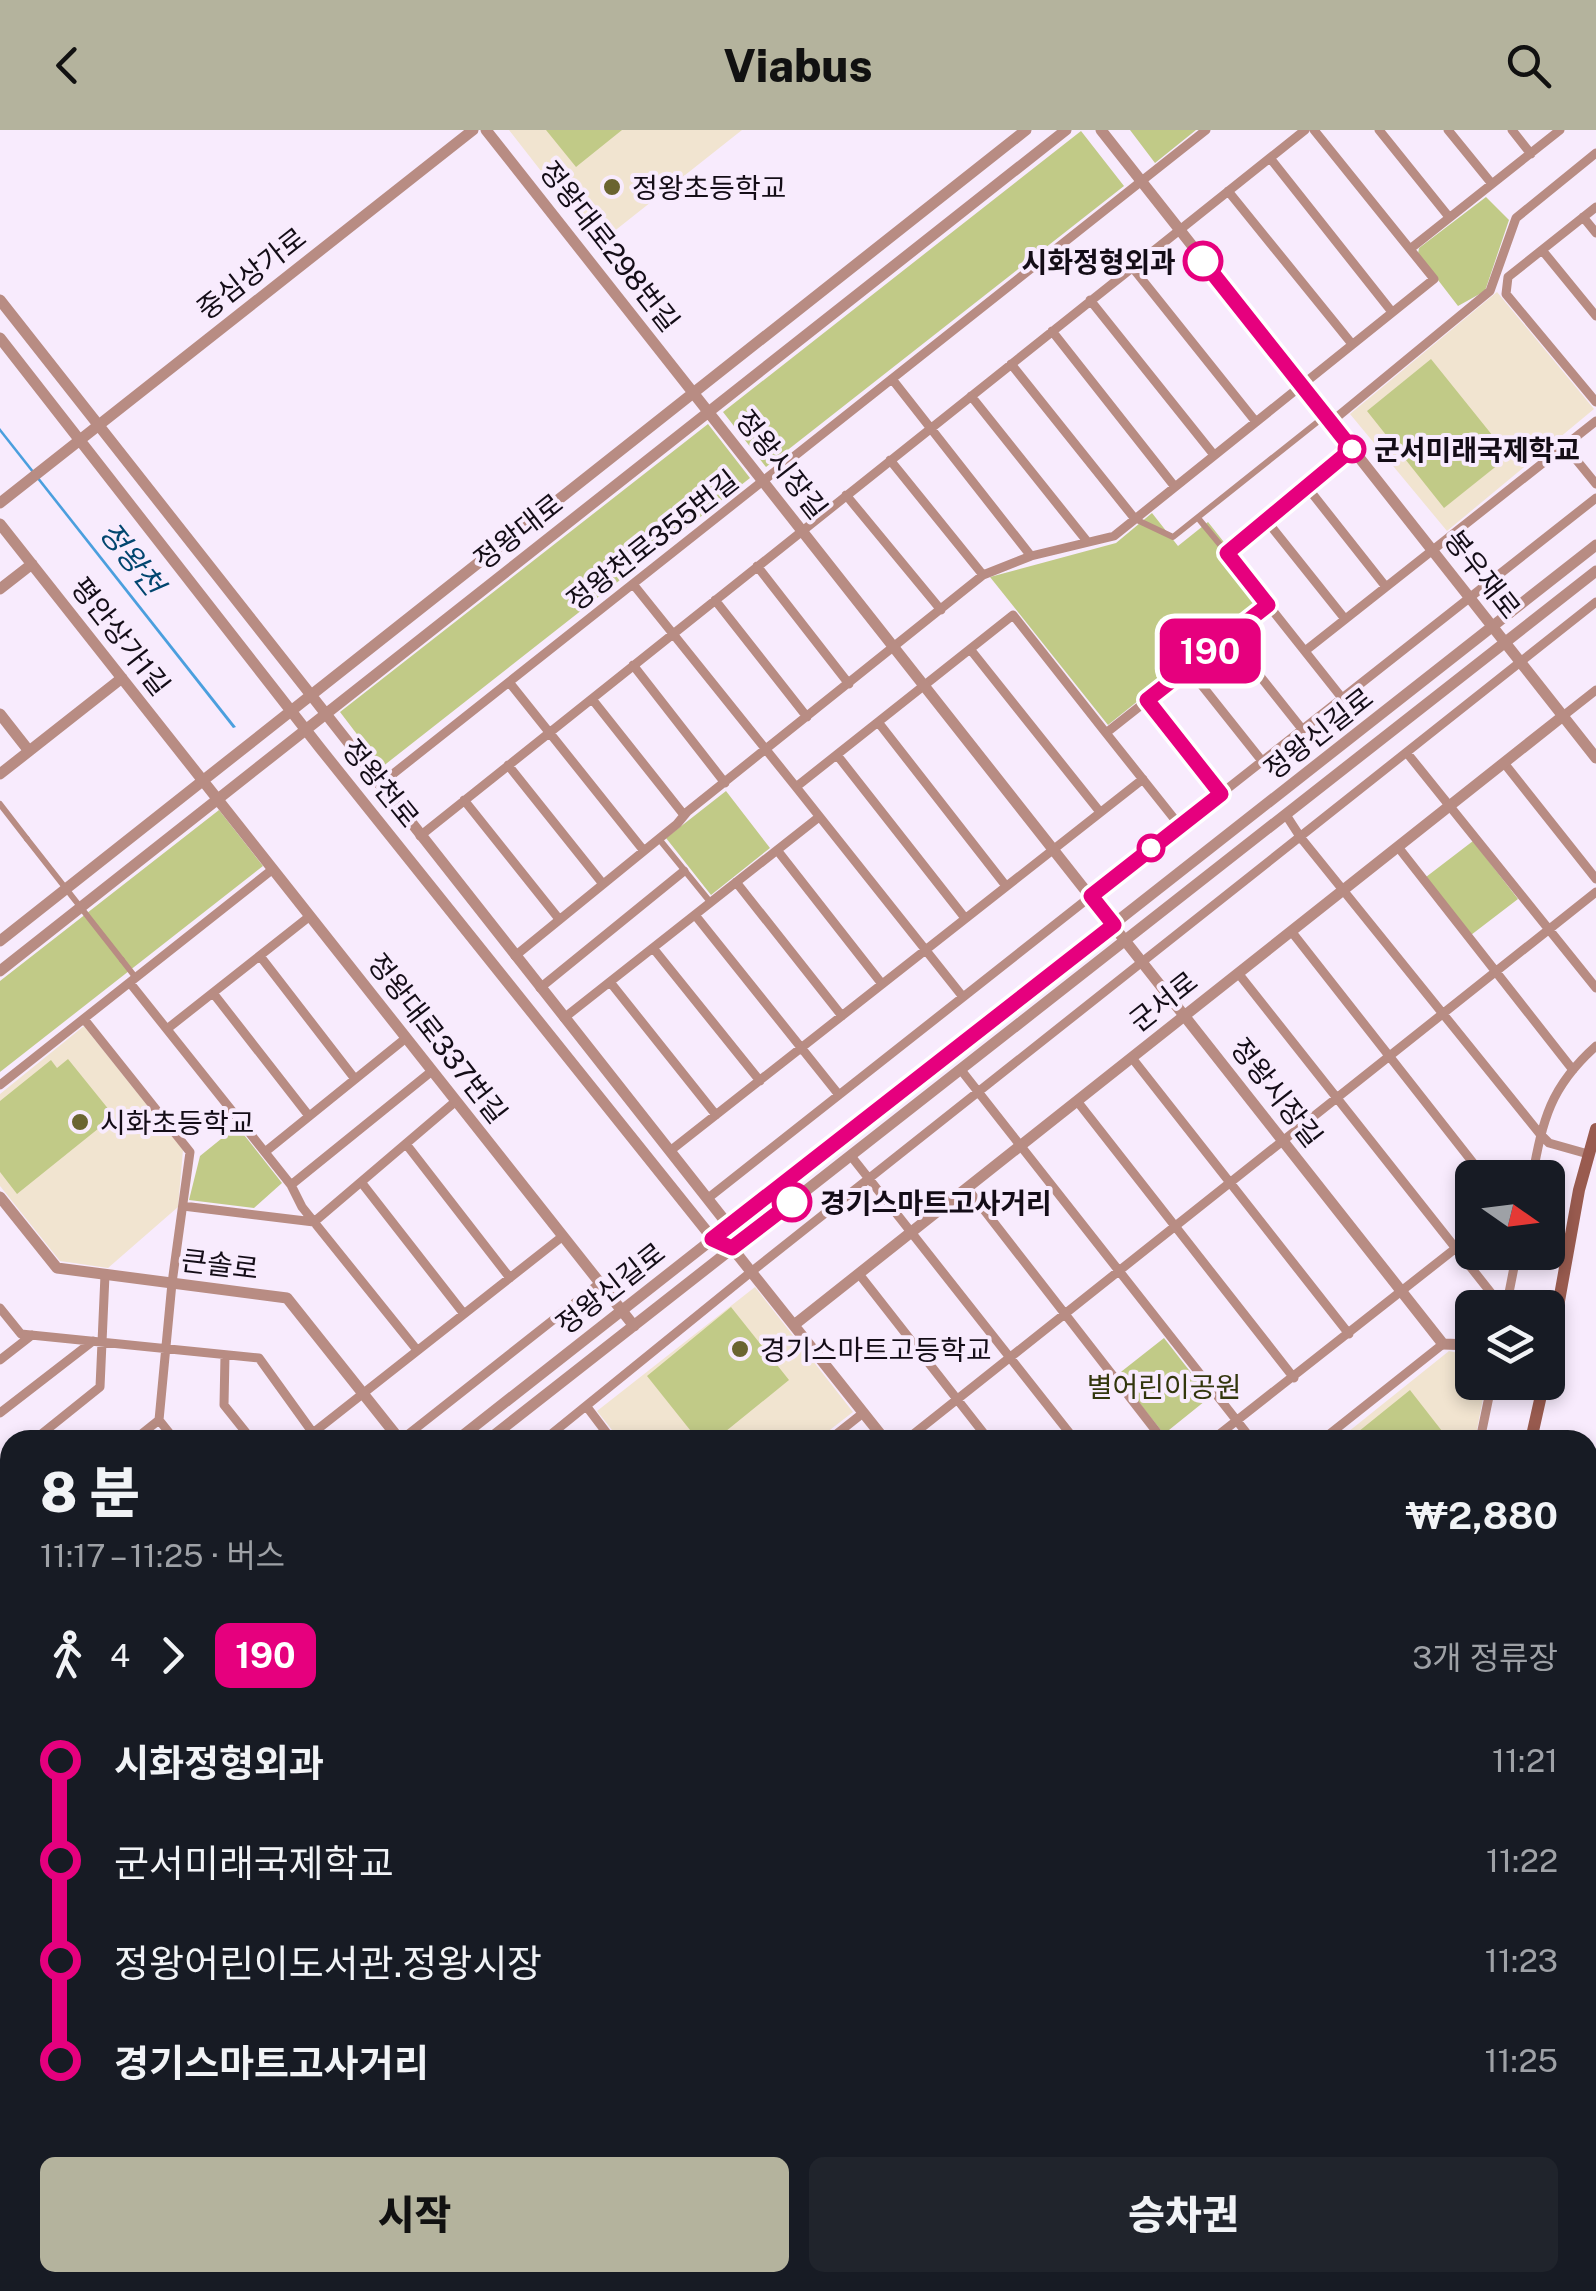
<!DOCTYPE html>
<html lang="ko">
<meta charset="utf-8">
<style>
:root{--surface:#171b24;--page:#20242c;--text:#f1f3f6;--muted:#9ea1a6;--accent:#b4b39d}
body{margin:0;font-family:"Public Sans","Noto Sans KR",sans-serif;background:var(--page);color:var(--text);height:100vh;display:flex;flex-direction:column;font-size:38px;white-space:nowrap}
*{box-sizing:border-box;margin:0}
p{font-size:32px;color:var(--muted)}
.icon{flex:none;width:55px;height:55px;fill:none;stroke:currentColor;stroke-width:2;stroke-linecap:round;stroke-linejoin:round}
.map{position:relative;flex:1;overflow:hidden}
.sheet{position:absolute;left:0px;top:1300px;width:1598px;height:862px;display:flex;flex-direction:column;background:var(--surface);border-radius:30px 30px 0 0;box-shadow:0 5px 15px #0003}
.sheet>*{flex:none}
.badge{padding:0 20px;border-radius:15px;font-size:35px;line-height:65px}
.needle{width:65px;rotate:104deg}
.fabs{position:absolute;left:1455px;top:1030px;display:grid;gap:20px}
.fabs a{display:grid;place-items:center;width:110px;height:110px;border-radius:15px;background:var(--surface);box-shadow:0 5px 15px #0003;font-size:50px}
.map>.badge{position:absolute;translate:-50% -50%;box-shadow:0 0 0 5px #fff}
.legs{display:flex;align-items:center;gap:15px;height:110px;padding:0 40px;font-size:32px}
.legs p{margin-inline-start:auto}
.overview{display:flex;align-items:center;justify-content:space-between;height:170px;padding:0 40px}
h1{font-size:55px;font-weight:800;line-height:75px}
.cta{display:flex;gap:20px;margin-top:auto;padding:20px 40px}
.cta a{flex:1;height:115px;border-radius:15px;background:var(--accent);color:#111;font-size:40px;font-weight:800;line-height:115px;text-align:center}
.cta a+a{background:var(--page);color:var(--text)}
ul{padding:0 40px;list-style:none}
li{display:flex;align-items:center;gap:35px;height:100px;font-size:38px}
li i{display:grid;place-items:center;width:15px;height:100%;margin:0 12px;background:currentColor}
li i::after{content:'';width:25px;height:25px;margin:-12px;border:8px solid;border-radius:50%;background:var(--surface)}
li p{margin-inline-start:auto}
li:first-child i{background:linear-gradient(#0000 50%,currentColor 0)}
li:last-child i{background:linear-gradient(currentColor 50%,#0000 0)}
header{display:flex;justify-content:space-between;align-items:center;height:130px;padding:0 40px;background:var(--accent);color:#111;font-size:45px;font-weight:800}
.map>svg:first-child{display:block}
.education{fill:#f1e4d0}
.green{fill:#c1ca87}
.water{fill:#4b9fde}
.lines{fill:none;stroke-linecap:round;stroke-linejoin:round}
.pedestrian{stroke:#b88c83;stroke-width:6}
.minor{stroke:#b88c83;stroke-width:9}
.tertiary{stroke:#b88c83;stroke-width:11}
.secondary{stroke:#995b4f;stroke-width:12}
.rail-casing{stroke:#807684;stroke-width:6}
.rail{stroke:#f8ebfd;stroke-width:2.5;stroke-dasharray:8;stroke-linecap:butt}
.pedestrian-bridge{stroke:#b88c83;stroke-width:6}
.line-1-casing{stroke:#fff;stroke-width:22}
.line-1{stroke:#e6007e;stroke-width:15}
.poi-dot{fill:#6a6430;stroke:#f8ebfd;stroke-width:4}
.stop-1-dot{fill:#fff;stroke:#e6007e;stroke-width:5}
.labels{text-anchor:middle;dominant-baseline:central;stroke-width:8;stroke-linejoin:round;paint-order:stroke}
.poi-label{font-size:28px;fill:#140d17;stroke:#f8ebfd;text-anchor:start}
.street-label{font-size:28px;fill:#140d17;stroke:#f8ebfd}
.stop-label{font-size:28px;font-weight:bold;fill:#140d17;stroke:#f8ebfd;text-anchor:start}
.park-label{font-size:28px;fill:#32360c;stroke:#f8ebfd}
.water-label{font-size:30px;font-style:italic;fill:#02466f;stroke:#f8ebfd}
</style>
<header><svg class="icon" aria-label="back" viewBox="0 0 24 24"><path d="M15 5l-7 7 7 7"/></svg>Viabus<svg class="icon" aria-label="search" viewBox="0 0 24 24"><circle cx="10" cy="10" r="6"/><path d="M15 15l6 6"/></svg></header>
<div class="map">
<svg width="1596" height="2161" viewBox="0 0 1596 2161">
<rect width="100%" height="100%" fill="#f8ebfd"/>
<path class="education" d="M509,0H742L598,114Z
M1497,162L1594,279L1447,401L1350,284Z
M84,896L183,1020L178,1077L108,1138L60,1131L0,1056V964Z
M755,1157L853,1282L817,1310H620L597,1281Z
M1449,1221L1472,1226V1252L1486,1253L1475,1310H1338Z"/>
<path class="green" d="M546,0H622L576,37Z
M1130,0H1196L1155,33Z
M1081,1L1124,56L766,337L723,282Z
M1486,67L1509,90L1485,161L1458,176L1418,124L1419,118Z
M1431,229L1509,326L1444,378L1367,281Z
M708,294L750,348L382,637L340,582Z
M1152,383L1178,416L1208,392L1227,416L1220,422L1261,472L1108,595L990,447L1116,413Z
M726,661L770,718L711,765L666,708Z
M219,680L263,736L0,942V851Z
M1473,711L1518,769L1471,805L1426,747Z
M68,929L114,986L17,1064L0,1042V971L51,930L57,938Z
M237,996L282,1053L254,1078L189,1070L200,1026Z
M731,1177L789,1250L715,1310H698L647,1246Z
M1164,1208L1210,1267L1164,1304L1117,1245Z
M1410,1260L1449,1310H1348Z
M8,1704L10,2006L0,2014V1705Z"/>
<path class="water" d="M0,298L236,597L233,598L0,302Z"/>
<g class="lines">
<path class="pedestrian" d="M1198,388L1227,423
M1135,389L1173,407L1325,286
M0,674L27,709
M659,709L711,773
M122,830L136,848"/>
<path class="minor" d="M1379,0L1449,87
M1448,0L1492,54
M1512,0L1531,24
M1270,28L1392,182
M1228,61L1352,214
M1596,77L1508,147L1506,164L1596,272
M1583,87L1596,103
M1410,119L1560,0
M1542,120L1596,186
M1132,137L1256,292
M1090,170L1214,325
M1052,201L1175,357
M1011,234L1135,389
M892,249L1031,426
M971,266L1086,410
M1331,292L1490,161L1516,88L1596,23
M1565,316L1596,354
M890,330L983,445
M1307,357L1386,457
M846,365L941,480
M1266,390L1345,489
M757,436L849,554
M633,454L796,657
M715,470L807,587
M1228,506L1302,599
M970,519L1100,682
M1305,521L1596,291
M633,535L725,653
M1188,538L1262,631
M509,552L644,721
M1342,568L1227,423L1353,319
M592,569L684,685
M1147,571L1221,663
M1563,586L1596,560
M878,592L1006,756
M1106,603L1180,696
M1407,623L1596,858
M837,625L965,788
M1504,633L1596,749
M508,635L603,754
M379,655L1206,0
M464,670L559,789
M1286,685L1301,708L1540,1004L1549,1013L1588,1024
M420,706L1305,0
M1398,717L1573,940
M777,720L882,854
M736,752L842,886
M695,785L839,965
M1291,801L1485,1048
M653,818L760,951
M260,826L355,949
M515,826L677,694L687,682L983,445L1031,426L1114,406L1434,149L1314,0
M1238,843L1503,1178
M610,852L716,985
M130,853L291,1055L302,1077L417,1220
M540,858L684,741
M213,863L309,986
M963,867L796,657L1013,485L1106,603L1268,475
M564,888L819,687
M84,889L190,1022L172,1153L159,1290L134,1310
M167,899L310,786
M1132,928L1349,1204
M961,940L1252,1310
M0,955L273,739
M1077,971L1294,1248
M406,1014L510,1148
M670,1021L1143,649
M265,1022L406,908
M851,1026L1075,1310
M1532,1048C1543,989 1550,957 1596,916
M361,1052L464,1184
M291,1055L432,941
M967,1058L1163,1310
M707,1069L1596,368
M183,1076L314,1092L456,971
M859,1144L989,1310
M0,1178L21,1204L259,1228L313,1303
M1506,1178L1517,1122
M225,1225L224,1275L252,1310
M0,1230L32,1205
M587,1277L612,1310
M0,1283L93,1211
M159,1290L175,1310
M34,1310L100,1257L105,1145
M304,1310L563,1106
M401,1310L600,1153
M544,1310L751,1142L1596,472
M829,1310L863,1283
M906,1310L1596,762
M1212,1310L1456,1118
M1322,1310L1443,1214
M1480,1310L1492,1252
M0,1337L10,1329
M0,1369L10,1381
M0,1458L10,1471
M0,1549L10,1541
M0,1626L10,1619
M1588,1993L1596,1983
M0,2023L10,2015
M1588,2023L1596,2027"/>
<path class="tertiary" d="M486,0L1443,1214L1472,1215
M1101,0L1596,628
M0,170L729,1096L733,1119
M0,208L320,618L713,1109L733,1119L885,1310
M0,373L473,0
M0,394L634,1196
M0,459L32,434
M0,584L29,621
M0,644L122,548
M0,811L1026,0
M0,841L1066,0
M0,1067L57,1138L287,1168L400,1310
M794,1195L1563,586
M457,1310L1596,415
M488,1310L1596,441
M0,1640L10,1653
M0,1669L10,1682
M402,2152L410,2161
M1544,2152L1554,2161
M1438,2161L1443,2152"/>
<path class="secondary" d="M1548,1232L1579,1060L1596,999
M1531,1310L1544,1252"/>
<defs>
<path id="rail" d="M1588,1690L1596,1678
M632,2161L667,2152
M664,2161L699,2152"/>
</defs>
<use href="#rail" class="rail-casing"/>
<use href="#rail" class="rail"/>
<path class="pedestrian-bridge" d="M27,709L122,830"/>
</g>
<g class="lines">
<defs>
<path id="line-1" d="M792,1072L732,1118L712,1109L1114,795L1091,766L1221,664L1147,570L1268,475L1227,423L1352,319L1203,131"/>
</defs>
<use href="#line-1" class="line-1-casing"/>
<use href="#line-1" class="line-1"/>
</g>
<g class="poi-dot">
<circle cx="612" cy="57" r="10"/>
<circle cx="80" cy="992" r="10"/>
<circle cx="740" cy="1219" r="10"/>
</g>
<g class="stop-1-dot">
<circle cx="1203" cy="131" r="18"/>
<circle cx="1352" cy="319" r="12"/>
<circle cx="1151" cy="718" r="12"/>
<circle cx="792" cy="1072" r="18"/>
</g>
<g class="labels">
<g class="poi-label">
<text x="632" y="57">정왕초등학교</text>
<text x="100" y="992">시화초등학교</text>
<text x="760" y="1219">경기스마트고등학교</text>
</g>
<g class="street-label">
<text transform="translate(610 116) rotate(52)">정왕대로298번길</text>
<text transform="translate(251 143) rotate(-38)">중심상가로</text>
<text transform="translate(782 334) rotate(52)">정왕시장길</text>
<text transform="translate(518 401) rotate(-38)">정왕대로</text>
<text transform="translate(652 410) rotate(-38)">정왕천로355번길</text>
<text transform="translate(1483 444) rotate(52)">봉우재로</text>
<text transform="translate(121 506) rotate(52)">평안상가1길</text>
<text transform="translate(1318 603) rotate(-38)">정왕신길로</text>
<text transform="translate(381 653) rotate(51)">정왕천로</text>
<text transform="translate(1163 871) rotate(-38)">군서로</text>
<text transform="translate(438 908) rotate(52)">정왕대로337번길</text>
<text transform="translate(1277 962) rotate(52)">정왕시장길</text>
<text transform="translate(220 1134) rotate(7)">큰솔로</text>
<text transform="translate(610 1158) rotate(-38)">정왕신길로</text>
</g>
<g class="stop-label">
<text x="1176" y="131" text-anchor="end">시화정형외과</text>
<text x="1374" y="319">군서미래국제학교</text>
<text x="820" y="1072">경기스마트고사거리</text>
</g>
<g class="park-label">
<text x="1164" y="1256">별어린이공원</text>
</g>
<g class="water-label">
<text transform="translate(132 428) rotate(52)">정왕천</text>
</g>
</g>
</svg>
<div class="fabs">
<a><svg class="needle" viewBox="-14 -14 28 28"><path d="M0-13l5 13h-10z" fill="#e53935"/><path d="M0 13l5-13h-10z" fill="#9ea1a6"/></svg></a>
<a><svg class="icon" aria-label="layers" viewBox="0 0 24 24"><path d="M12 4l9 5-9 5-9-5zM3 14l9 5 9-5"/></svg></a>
</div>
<b class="badge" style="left:1210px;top:521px;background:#e6007e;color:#fff">190</b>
<section class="sheet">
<div class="overview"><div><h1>8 분</h1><p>11:17 – 11:25 · 버스</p></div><b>₩2,880</b></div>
<div class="legs"><svg class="icon" aria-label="walk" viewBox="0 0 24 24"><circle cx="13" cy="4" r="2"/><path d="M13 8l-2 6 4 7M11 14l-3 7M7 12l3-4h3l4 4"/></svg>4<svg class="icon" aria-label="forward" viewBox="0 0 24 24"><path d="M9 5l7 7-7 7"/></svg><b class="badge" style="background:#e6007e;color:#fff">190</b><p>3개 정류장</p></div>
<ul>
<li><i style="color:#e6007e"></i><b>시화정형외과</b><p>11:21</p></li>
<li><i style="color:#e6007e"></i><span>군서미래국제학교</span><p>11:22</p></li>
<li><i style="color:#e6007e"></i><span>정왕어린이도서관.정왕시장</span><p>11:23</p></li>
<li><i style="color:#e6007e"></i><b>경기스마트고사거리</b><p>11:25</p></li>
</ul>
<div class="cta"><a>시작</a><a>승차권</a></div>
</section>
</div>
